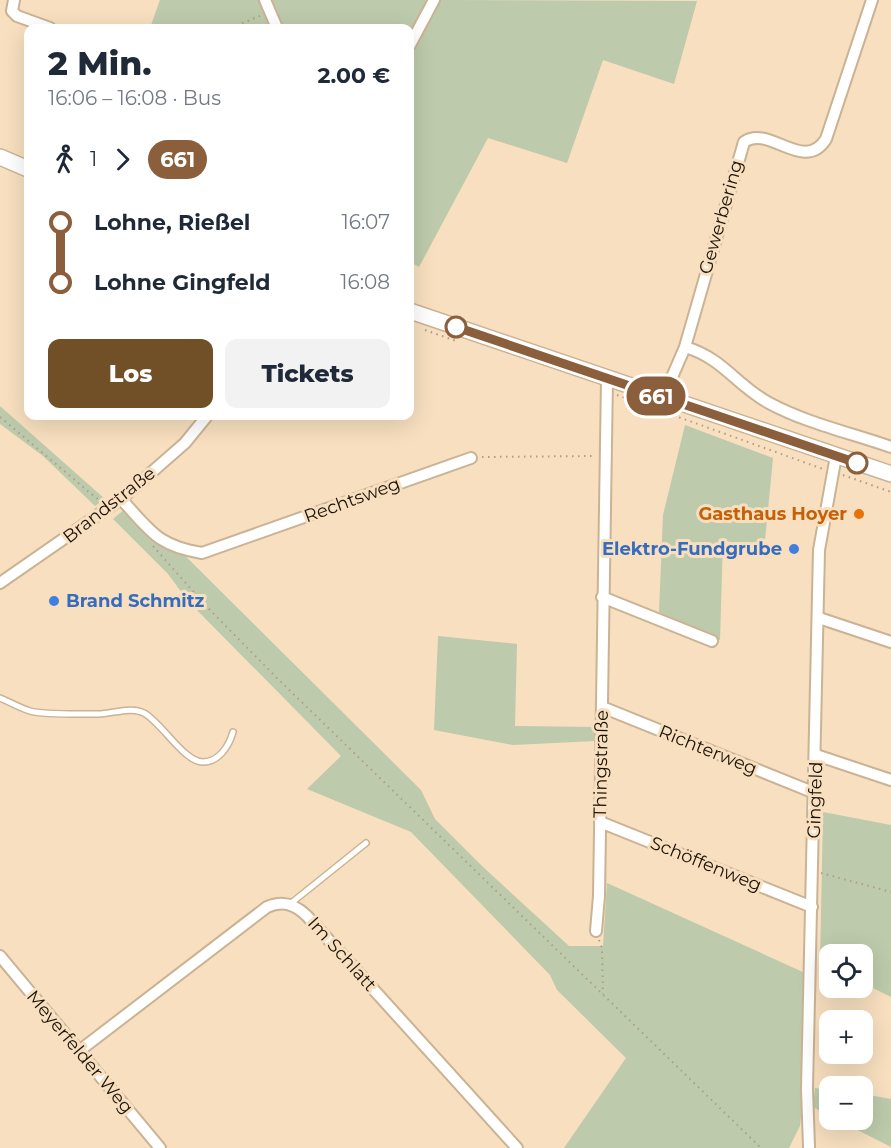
<!DOCTYPE html>
<html lang="de">
<meta charset="utf-8">
<style>
:root{--surface:#fff;--page:#f2f2f3;--text:#1f2937;--muted:#747a83;--accent:#715027}
body{margin:0;font-family:Montserrat,sans-serif;background:var(--page);color:var(--text);height:100vh;display:flex;flex-direction:column;font-size:22px;white-space:nowrap}
*{box-sizing:border-box;margin:0}
p{font-size:20px;color:var(--muted)}
.icon{flex:none;width:33px;height:33px;fill:none;stroke:currentColor;stroke-width:2;stroke-linecap:round;stroke-linejoin:round}
.map{position:relative;flex:1;overflow:hidden}
.drawer{position:absolute;left:24px;top:24px;width:390px;height:396px;display:flex;flex-direction:column;background:var(--surface);border-radius:12px;box-shadow:0 6px 24px #0002}
.drawer>*{flex:none}
.badge{padding:0 12px;border-radius:20px;font-size:21px;line-height:39px}
.fabs{position:absolute;left:819px;top:944px;display:grid;gap:12px}
.fabs a{display:grid;place-items:center;width:54px;height:54px;border-radius:12px;background:var(--surface);box-shadow:0 6px 24px #0002;font-size:30px}
.map>.badge{position:absolute;translate:-50% -50%;box-shadow:0 0 0 3px #fff}
.legs{display:flex;align-items:center;gap:9px;height:66px;padding:0 24px;font-size:20px}
.legs p{margin-inline-start:auto}
.headline{display:flex;align-items:center;justify-content:space-between;height:102px;padding:0 24px}
h1{font-size:33px;font-weight:800;line-height:45px}
.cta{display:flex;gap:12px;margin-top:auto;padding:12px 24px}
.cta a{flex:1;height:69px;border-radius:12px;background:var(--accent);color:#fff;font-size:24px;font-weight:800;line-height:69px;text-align:center}
.cta a+a{background:var(--page);color:var(--text)}
ul{padding:0 24px;list-style:none}
li{display:flex;align-items:center;gap:21px;height:60px;font-size:22px}
li i{display:grid;place-items:center;width:9px;height:100%;margin:0 8px;background:currentColor}
li i::after{content:'';width:15px;height:15px;margin:-8px;border:4px solid;border-radius:50%;background:var(--surface)}
li p{margin-inline-start:auto}
li:first-child i{background:linear-gradient(#0000 50%,currentColor 0)}
li:last-child i{background:linear-gradient(currentColor 50%,#0000 0)}
.map>svg:first-child{display:block}
.green{fill:#bdcaab}
.lines{fill:none;stroke-linecap:round;stroke-linejoin:round}
.lane-casing{stroke:#cab394;stroke-width:8}
.street-casing{stroke:#cab394;stroke-width:14}
.secondary-casing{stroke:#cab394;stroke-width:18}
.path{stroke:#b09d84;stroke-width:2;stroke-dasharray:1.5 4.5;stroke-linecap:butt}
.lane{stroke:#fff;stroke-width:5}
.street{stroke:#fff;stroke-width:10}
.secondary{stroke:#fff;stroke-width:15}
.line-1-casing{stroke:#fff;stroke-width:14}
.line-1{stroke:#8b5e3c;stroke-width:9}
.stop-1-dot{fill:#fff;stroke:#8b5e3c;stroke-width:3}
.food-dot{fill:#e8710a;stroke:#f7dfbf;stroke-width:2}
.shop-dot{fill:#3f7fe0;stroke:#f7dfbf;stroke-width:2}
.labels{text-anchor:middle;dominant-baseline:central;stroke-width:6;stroke-linejoin:round;paint-order:stroke}
.street-label{font-size:18px;fill:#1b1207;stroke:#f7dfbf}
.food-label{font-size:18px;font-weight:bold;fill:#c56008;stroke:#f7dfbf;text-anchor:end}
.shop-label{font-size:18px;font-weight:bold;fill:#366cbe;stroke:#f7dfbf;text-anchor:end}
</style>
<div class="map">
<svg width="891" height="1148" viewBox="0 0 891 1148">
<rect width="100%" height="100%" fill="#f7dfbf"/>
<path class="green" d="M160,0H427L410,34V28H150Z
M439,0L697,1L674,84L603,60L567,163L488,138L419,267L410,262V58Z
M0,406L105,499L95,506L43,456L0,424Z
M685,425L773,458L764,551L723,540L720,640L659,612L663,515Z
M132,503L421,790L435,819L482,866L569,946H603L607,883L805,973V1086L800,1126L789,1148H564L626,1058L557,990L550,975L411,832L307,789L341,756L188,601L168,574L113,519Z
M438,636L517,644L515,726L596,727L595,741L513,745L434,730Z
M823,812L891,825V997L863,983L862,954H830L829,967L820,963Z
M815,1088L829,1090V1116L813,1107Z
M863,1094L891,1099V1147L836,1119H862Z"/>
<g class="lines">
<defs>
<path id="lane" d="M0,698C10,702 20,708 30,711C44,715 82,714 98,714C112,714 131,706 144,713C162,723 184,762 203,762C219,762 229,746 233,732
M290,904L366,843"/>
<path id="street" d="M14,0L12,11L17,16L50,28
M265,0L277,28
M872,0L826,139C804,174 769,124 744,142L685,347C723,358 736,385 769,403C806,423 851,433 891,447
M410,45L434,0
M663,398L685,347
M121,499C150,530 157,546 202,553L471,458
M0,583L121,499L185,443L207,416
M602,597L712,641
M819,618L891,642
M602,707L815,793
M816,755L891,780
M600,822L812,907
M596,931L599,896L607,379
M0,956L160,1148
M79,1051L267,907C283,900 295,904 307,916L517,1148
M809,1147L807,1089L819,550L836,456"/>
<path id="secondary" d="M0,157L28,169
M410,311L891,474"/>
</defs>
<use href="#lane" class="lane-casing"/>
<use href="#street" class="street-casing"/>
<use href="#secondary" class="secondary-casing"/>
<path class="path" d="M231,28L262,15
M425,330L456,341
M617,395L823,469
M0,417L101,502
M482,457L596,456
M843,475L891,492
M153,546L206,606L280,681L761,1148
M821,873L891,892
M599,940L602,948L603,994"/>
<use href="#lane" class="lane"/>
<use href="#street" class="street"/>
<use href="#secondary" class="secondary"/>
</g>
<g class="lines">
<defs>
<path id="line-1" d="M456,327L857,463"/>
</defs>
<use href="#line-1" class="line-1-casing"/>
<use href="#line-1" class="line-1"/>
</g>
<g class="stop-1-dot">
<circle cx="456" cy="327" r="10"/>
<circle cx="857" cy="463" r="10"/>
</g>
<circle class="food-dot" cx="859" cy="514" r="6"/>
<g class="shop-dot">
<circle cx="794" cy="549" r="6"/>
<circle cx="54" cy="601" r="6"/>
</g>
<g class="labels">
<g class="street-label">
<text transform="translate(721 217) rotate(-74)">Gewerbering</text>
<text transform="translate(352 500) rotate(-20)">Rechtsweg</text>
<text transform="translate(109 505) rotate(-38)">Brandstraße</text>
<text transform="translate(708 750) rotate(22)">Richterweg</text>
<text transform="translate(601 764) rotate(-89)">Thingstraße</text>
<text transform="translate(815 800) rotate(-88)">Gingfeld</text>
<text transform="translate(706 864) rotate(22)">Schöffenweg</text>
<text transform="translate(342 954) rotate(48)">Im Schlatt</text>
<text transform="translate(80 1052) rotate(50)">Meyerfelder Weg</text>
</g>
<g class="food-label">
<text x="847" y="514">Gasthaus Hoyer</text>
</g>
<g class="shop-label">
<text x="782" y="549">Elektro-Fundgrube</text>
<text x="66" y="601" text-anchor="start">Brand Schmitz</text>
</g>
</g>
</svg>
<div class="fabs">
<a><svg class="icon" aria-label="locate" viewBox="0 0 24 24"><circle cx="12" cy="12" r="6"/><path d="M12 2v4M12 18v4M2 12h4M18 12h4"/></svg></a>
<a>+</a>
<a>−</a>
</div>
<b class="badge" style="left:656px;top:396px;background:#8b5e3c;color:#fff">661</b>
<section class="drawer">
<div class="headline"><div><h1>2 Min.</h1><p>16:06 – 16:08 · Bus</p></div><b>2.00 €</b></div>
<div class="legs"><svg class="icon" aria-label="walk" viewBox="0 0 24 24"><circle cx="13" cy="4" r="2"/><path d="M13 8l-2 6 4 7M11 14l-3 7M7 12l3-4h3l4 4"/></svg>1<svg class="icon" aria-label="forward" viewBox="0 0 24 24"><path d="M9 5l7 7-7 7"/></svg><b class="badge" style="background:#8b5e3c;color:#fff">661</b></div>
<ul>
<li><i style="color:#8b5e3c"></i><b>Lohne, Rießel</b><p>16:07</p></li>
<li><i style="color:#8b5e3c"></i><b>Lohne Gingfeld</b><p>16:08</p></li>
</ul>
<div class="cta"><a>Los</a><a>Tickets</a></div>
</section>
</div>
